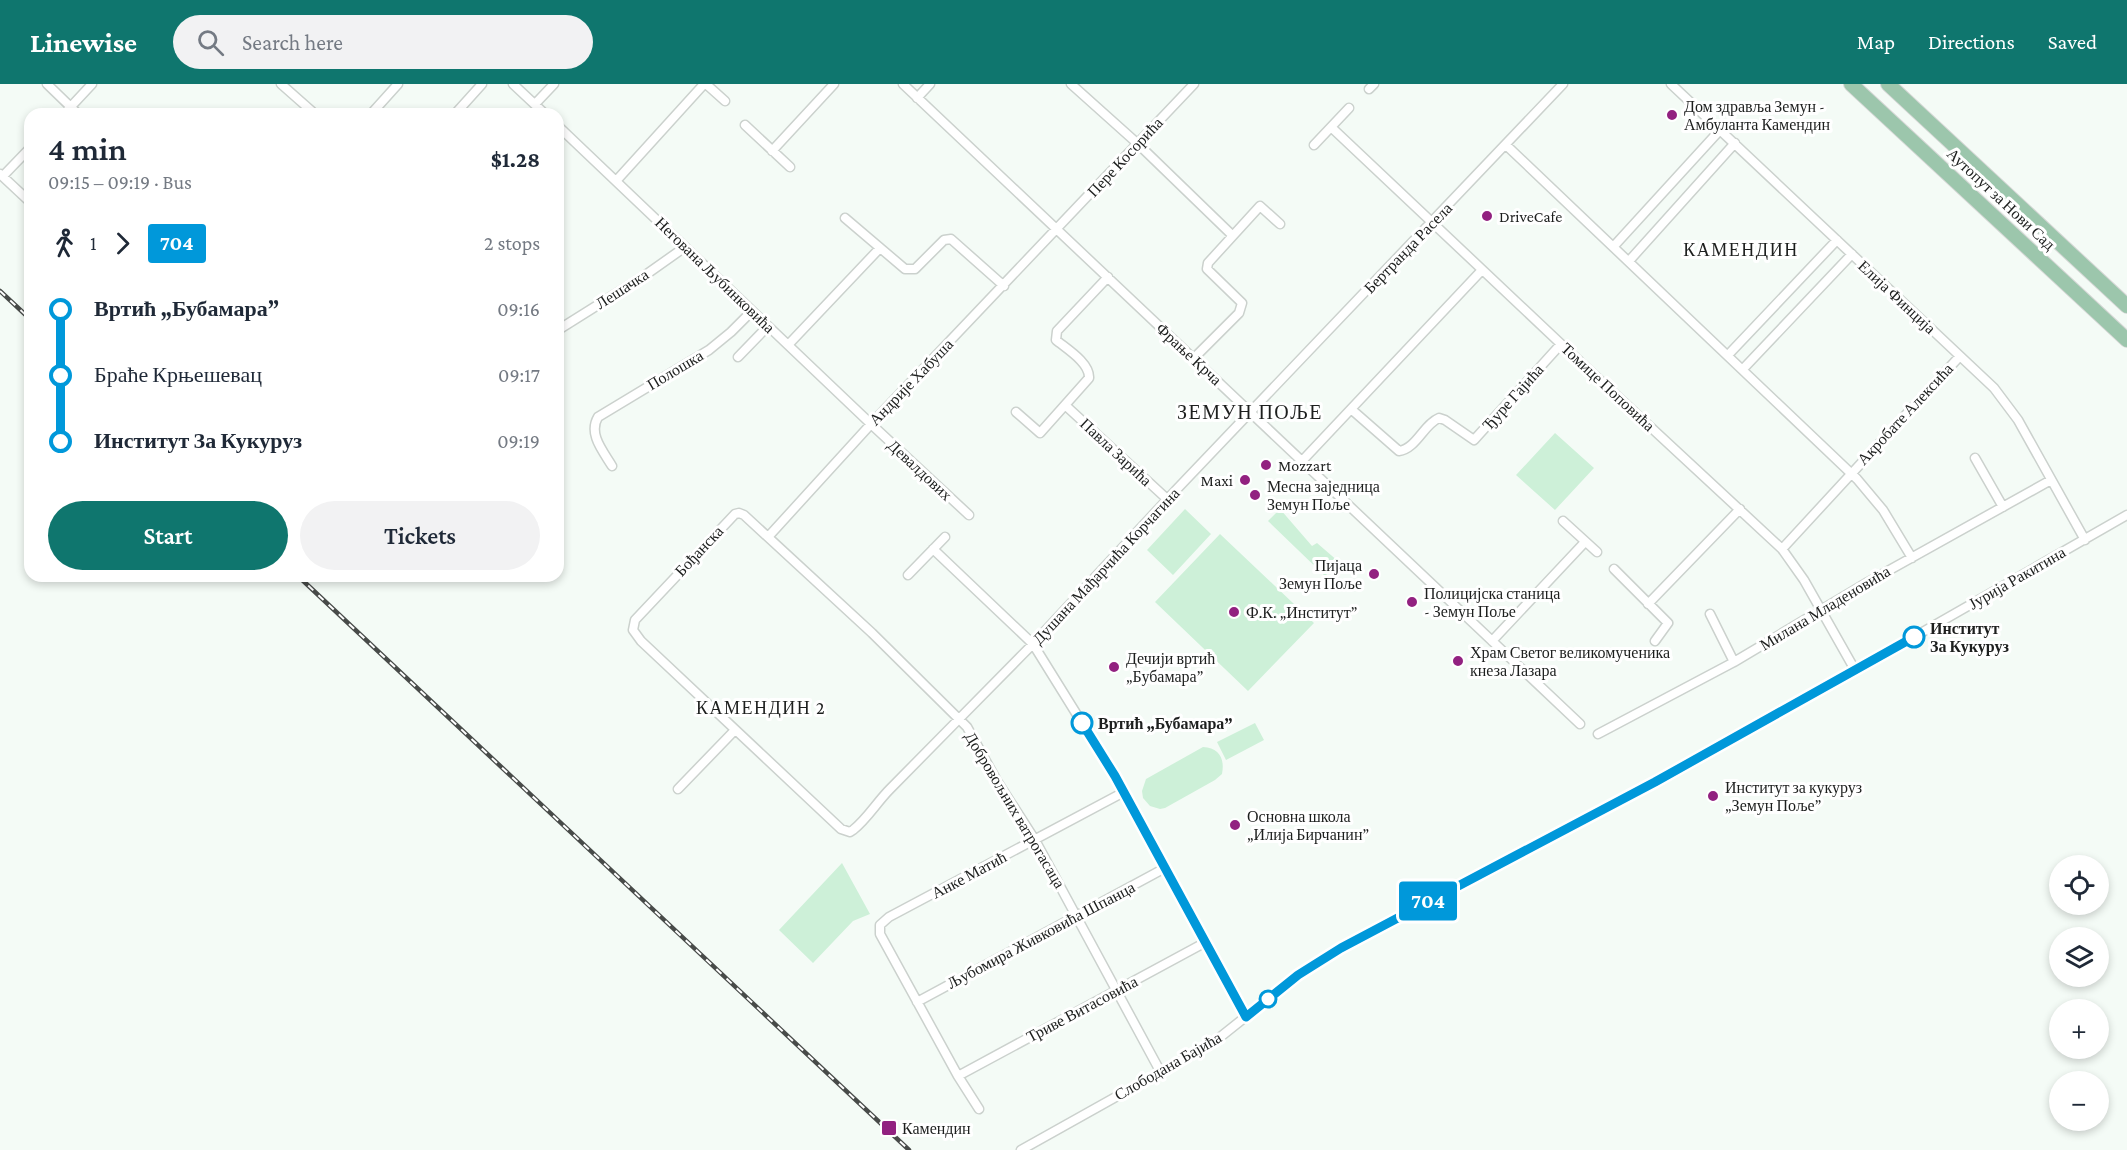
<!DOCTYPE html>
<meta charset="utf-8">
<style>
:root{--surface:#fff;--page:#f2f2f3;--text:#1f2937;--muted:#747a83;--accent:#0f766e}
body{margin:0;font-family:"Crimson Pro",serif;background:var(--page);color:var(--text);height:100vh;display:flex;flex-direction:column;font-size:22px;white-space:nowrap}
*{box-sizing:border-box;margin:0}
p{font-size:20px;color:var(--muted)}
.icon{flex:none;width:33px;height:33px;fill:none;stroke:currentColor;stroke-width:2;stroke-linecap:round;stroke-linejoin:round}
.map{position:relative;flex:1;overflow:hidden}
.details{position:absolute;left:24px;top:24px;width:540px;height:474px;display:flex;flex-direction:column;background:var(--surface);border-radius:18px;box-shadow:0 3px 9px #0003}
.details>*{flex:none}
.badge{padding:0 12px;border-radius:4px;font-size:21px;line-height:39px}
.tools{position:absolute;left:2049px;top:771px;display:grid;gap:12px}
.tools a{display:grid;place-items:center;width:60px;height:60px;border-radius:50%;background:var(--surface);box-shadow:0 3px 9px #0003;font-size:30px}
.map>.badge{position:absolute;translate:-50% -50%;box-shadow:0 0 0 3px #fff}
.legs{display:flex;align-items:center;gap:9px;height:66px;padding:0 24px;font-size:20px}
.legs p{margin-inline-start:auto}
.summary{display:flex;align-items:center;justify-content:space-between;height:102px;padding:0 24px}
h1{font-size:33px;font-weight:600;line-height:45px}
.primary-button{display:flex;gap:12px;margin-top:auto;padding:12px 24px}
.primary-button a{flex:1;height:69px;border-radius:36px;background:var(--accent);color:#fff;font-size:24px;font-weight:600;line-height:69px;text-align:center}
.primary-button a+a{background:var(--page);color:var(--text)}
ul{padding:0 24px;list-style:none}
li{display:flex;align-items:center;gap:21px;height:66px;font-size:22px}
li i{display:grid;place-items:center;width:9px;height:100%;margin:0 8px;background:currentColor}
li i::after{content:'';width:15px;height:15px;margin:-8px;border:4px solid;border-radius:50%;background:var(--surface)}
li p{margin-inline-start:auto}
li:first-child i{background:linear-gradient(#0000 50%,currentColor 0)}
li:last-child i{background:linear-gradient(currentColor 50%,#0000 0)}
header{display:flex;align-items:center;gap:36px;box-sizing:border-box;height:84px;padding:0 30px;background:var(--accent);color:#fff}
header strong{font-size:28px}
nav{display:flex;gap:33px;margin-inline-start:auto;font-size:21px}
.search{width:420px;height:54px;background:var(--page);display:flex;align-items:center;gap:15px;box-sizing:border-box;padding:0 21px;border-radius:33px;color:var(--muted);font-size:22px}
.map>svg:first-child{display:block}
.green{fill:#cdf0d8}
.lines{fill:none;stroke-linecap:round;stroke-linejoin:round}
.street-casing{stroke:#cbd1cd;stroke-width:11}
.primary-casing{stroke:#d6d7d6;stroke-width:16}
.street{stroke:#fff;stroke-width:8}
.primary{stroke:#9cc6ac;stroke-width:14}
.rail-casing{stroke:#484b49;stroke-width:4.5}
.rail{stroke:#fff;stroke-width:2;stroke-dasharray:7;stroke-linecap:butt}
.line-1-casing{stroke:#fff;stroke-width:14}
.line-1{stroke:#0098da;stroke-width:9}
.poi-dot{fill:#922180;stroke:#fff;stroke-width:2}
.stop-1-dot{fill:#fff;stroke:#0098da;stroke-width:3}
.labels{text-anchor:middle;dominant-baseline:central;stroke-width:6;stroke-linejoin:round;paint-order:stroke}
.poi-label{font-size:16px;fill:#1d1f1e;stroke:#fff;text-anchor:start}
.street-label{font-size:16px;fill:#1d1f1e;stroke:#fff}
.stop-label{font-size:16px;font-weight:bold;fill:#1d1f1e;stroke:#fff;text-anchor:start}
.neighbourhood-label{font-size:18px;letter-spacing:1.5px;fill:#1d1f1e;stroke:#fff}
.quarter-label{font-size:20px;letter-spacing:1.5px;fill:#1d1f1e;stroke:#fff}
</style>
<header>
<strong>Linewise</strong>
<div class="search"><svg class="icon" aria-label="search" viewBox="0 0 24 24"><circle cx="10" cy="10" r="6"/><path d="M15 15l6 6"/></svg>Search here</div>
<nav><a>Map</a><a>Directions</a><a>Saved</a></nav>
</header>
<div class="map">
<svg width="2127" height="1066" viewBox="0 0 2127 1066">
<rect width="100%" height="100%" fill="#f4fbf6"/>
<path class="green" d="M1555,349L1594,384L1555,426L1516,391Z
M1185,425L1211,450L1173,491L1147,466Z
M1280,425L1312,462L1317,459L1339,478L1325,492L1268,437Z
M1220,450L1314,539L1248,607L1155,518Z
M1255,639L1264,656L1226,676L1217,658Z
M1203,663C1219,664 1225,674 1222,690L1215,696L1165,724L1160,725L1150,722L1143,714L1142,707L1146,695Z
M842,779L870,830L853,837L813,879L779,846Z"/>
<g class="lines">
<defs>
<path id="street" d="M47,0L78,30
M281,0L315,30
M513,0L545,30
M706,0L725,17
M903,0L1580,640
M1071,0L1138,60L1232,151
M1671,0L1994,304L2018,336L2085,456
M1369,5L1374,0
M917,14L930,0
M535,20L554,0
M64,30L92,0
M371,30L398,0
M455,30L482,0
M745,41L790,83
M558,42L871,340L969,431
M1331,43L1561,260L1782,465L1804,496L1855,586
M1314,61L1349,24
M1506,61L1857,395L1883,426L1912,474
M772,67L834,0
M0,90L30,118
M3,92L30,64
M616,97L704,0
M845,134L905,185H915L944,156L951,155L1004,202
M1614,162L1720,46
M1629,177L1735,59
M1108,193L1057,247L1056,256C1067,265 1090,279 1089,294L1065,321L1167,415
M558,246L644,192L685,163
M788,261L879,165
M1728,271L1837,156
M738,273L768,242
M1194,274L1239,229L1242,219L1207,185L1208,179L1260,122L1280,140
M1743,285L1852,170
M1351,325L1399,367C1416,365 1424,340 1439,334L1445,336L1474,356L1561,260
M1016,328L1040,349L1065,321
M1975,374L2003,423
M1302,377L1482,186
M612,382C603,367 588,350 598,333L709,266L731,248L752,227
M1563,437L1597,468
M768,453L871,340L1194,0
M933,465L1033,560L1115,692L1246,933
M1782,465L1960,272
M1614,485L1668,539L1655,557
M908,491L945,453
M1648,520L1740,425
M1710,530L1734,578
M1492,557L1585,458
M1598,650L1734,578L1868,498L2051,396
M678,705L735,646
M917,918L1165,784
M1160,987L1035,756L997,697L967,643L872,549L744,431L739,429L735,430L635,536L633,546L641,557L841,745L850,748L853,746C867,735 877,718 890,705C934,660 979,615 1023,570L1033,560L1176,406L1563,0
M958,992L1206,858
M979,1025L958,992L880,850V841L889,833L1124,708
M1021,1066L1214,958L1298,891L1341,864L1655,698L1865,581L2127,431"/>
<path id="primary" d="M1851,0L2127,256
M1888,0L2127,222"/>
</defs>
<use href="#street" class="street-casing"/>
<use href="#primary" class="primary-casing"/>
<use href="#street" class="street"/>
<use href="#primary" class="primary"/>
<defs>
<path id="rail" d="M0,207L30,235
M298,492L909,1066"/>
</defs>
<use href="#rail" class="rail-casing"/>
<use href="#rail" class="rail"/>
</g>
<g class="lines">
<defs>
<path id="line-1" d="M1082,639L1115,692L1246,933L1298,891L1341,864L1655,698L1914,553"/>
</defs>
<use href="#line-1" class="line-1-casing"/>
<use href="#line-1" class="line-1"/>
</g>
<g class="poi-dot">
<circle cx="1672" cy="31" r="6"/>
<circle cx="1487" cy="132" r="6"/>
<circle cx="1266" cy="381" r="6"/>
<circle cx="1245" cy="396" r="6"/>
<circle cx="1255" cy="411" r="6"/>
<circle cx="1374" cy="490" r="6"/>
<circle cx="1412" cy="518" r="6"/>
<circle cx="1234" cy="528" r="6"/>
<circle cx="1458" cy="577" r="6"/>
<circle cx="1114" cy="583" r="6"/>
<circle cx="1713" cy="712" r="6"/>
<circle cx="1235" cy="741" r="6"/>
<rect x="881" y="1036" width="16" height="16" rx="3"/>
</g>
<g class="stop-1-dot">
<circle cx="1914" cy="553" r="10"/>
<circle cx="1082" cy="639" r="10"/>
<circle cx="1268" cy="915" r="8"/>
</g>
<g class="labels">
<g class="poi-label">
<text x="1684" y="22">Дом здравља Земун -<tspan x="1684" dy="18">Амбуланта Камендин</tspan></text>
<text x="1499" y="132">DriveCafe</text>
<text x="1278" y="381">Mozzart</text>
<text x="1233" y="396" text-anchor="end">Maxi</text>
<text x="1267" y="402">Месна заједница<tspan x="1267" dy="18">Земун Поље</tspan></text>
<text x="1362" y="481" text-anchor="end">Пијаца<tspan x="1362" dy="18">Земун Поље</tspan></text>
<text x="1424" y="509">Полицијска станица<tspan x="1424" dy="18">- Земун Поље</tspan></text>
<text x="1246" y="528">Ф.К. „Институт”</text>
<text x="1470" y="568">Храм Светог великомученика<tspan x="1470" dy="18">кнеза Лазара</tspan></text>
<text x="1126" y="574">Дечији вртић<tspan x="1126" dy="18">„Бубамара”</tspan></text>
<text x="1725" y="703">Институт за кукуруз<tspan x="1725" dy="18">„Земун Поље”</tspan></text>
<text x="1247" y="732">Основна школа<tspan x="1247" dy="18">„Илија Бирчанин”</tspan></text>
<text x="902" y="1044">Камендин</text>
</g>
<g class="street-label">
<text transform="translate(1125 73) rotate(-47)">Пере Косорића</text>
<text transform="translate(2001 115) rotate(43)">Аутопут за Нови Сад</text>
<text transform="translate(1408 164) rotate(-46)">Бертранда Расела</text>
<text transform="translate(715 191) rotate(44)">Негована Љубинковића</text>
<text transform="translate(622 205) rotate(-33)">Лешачка</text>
<text transform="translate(1897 213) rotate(43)">Елија Финција</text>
<text transform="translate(1189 270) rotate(43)">Фрање Крча</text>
<text transform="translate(675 286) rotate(-31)">Полошка</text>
<text transform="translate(911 298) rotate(-46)">Андрије Хабуша</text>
<text transform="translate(1608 303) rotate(43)">Томице Поповића</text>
<text transform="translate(1513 313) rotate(-48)">Ђуре Гајића</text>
<text transform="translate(1905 330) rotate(-47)">Акробате Алексића</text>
<text transform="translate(1116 368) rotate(43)">Павла Зарића</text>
<text transform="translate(920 386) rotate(43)">Девалдових</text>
<text transform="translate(699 467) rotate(-47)">Бођанска</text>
<text transform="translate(1106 482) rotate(-47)">Душана Мађарчића Корчагина</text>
<text transform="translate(2017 494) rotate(-30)">Јурија Ракитина</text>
<text transform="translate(1825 524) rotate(-31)">Милана Младеновића</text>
<text transform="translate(1015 726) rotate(59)">Добровољних ватрогасаца</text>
<text transform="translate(969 791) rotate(-28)">Анке Матић</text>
<text transform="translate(1041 851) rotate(-28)">Љубомира Живковића Шпанца</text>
<text transform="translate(1082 925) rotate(-28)">Триве Витасовића</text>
<text transform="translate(1168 982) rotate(-30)">Слободана Бајића</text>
</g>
<g class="stop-label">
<text x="1930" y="544">Институт<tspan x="1930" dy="18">За Кукуруз</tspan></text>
<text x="1098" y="639">Вртић „Бубамара”</text>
</g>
<g class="neighbourhood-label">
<text x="1741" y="166">КАМЕНДИН</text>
<text x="761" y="624">КАМЕНДИН 2</text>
</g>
<g class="quarter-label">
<text x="1250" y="328">ЗЕМУН ПОЉЕ</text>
</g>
</g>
</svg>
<div class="tools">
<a><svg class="icon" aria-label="locate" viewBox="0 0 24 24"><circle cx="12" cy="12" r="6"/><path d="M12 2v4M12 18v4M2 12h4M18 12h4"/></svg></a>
<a><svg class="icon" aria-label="layers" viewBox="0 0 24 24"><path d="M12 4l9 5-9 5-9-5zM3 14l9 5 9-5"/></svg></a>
<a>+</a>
<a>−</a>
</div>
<b class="badge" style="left:1428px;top:817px;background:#0098da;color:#fff">704</b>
<section class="details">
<div class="summary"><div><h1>4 min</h1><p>09:15 – 09:19 · Bus</p></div><b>$1.28</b></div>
<div class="legs"><svg class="icon" aria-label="walk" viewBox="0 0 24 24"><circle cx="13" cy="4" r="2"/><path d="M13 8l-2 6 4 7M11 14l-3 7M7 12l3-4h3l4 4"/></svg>1<svg class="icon" aria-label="forward" viewBox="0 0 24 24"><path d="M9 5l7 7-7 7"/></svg><b class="badge" style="background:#0098da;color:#fff">704</b><p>2 stops</p></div>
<ul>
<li><i style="color:#0098da"></i><b>Вртић „Бубамара”</b><p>09:16</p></li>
<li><i style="color:#0098da"></i><span>Браће Крњешевац</span><p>09:17</p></li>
<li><i style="color:#0098da"></i><b>Институт За Кукуруз</b><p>09:19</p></li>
</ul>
<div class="primary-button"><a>Start</a><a>Tickets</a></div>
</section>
</div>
